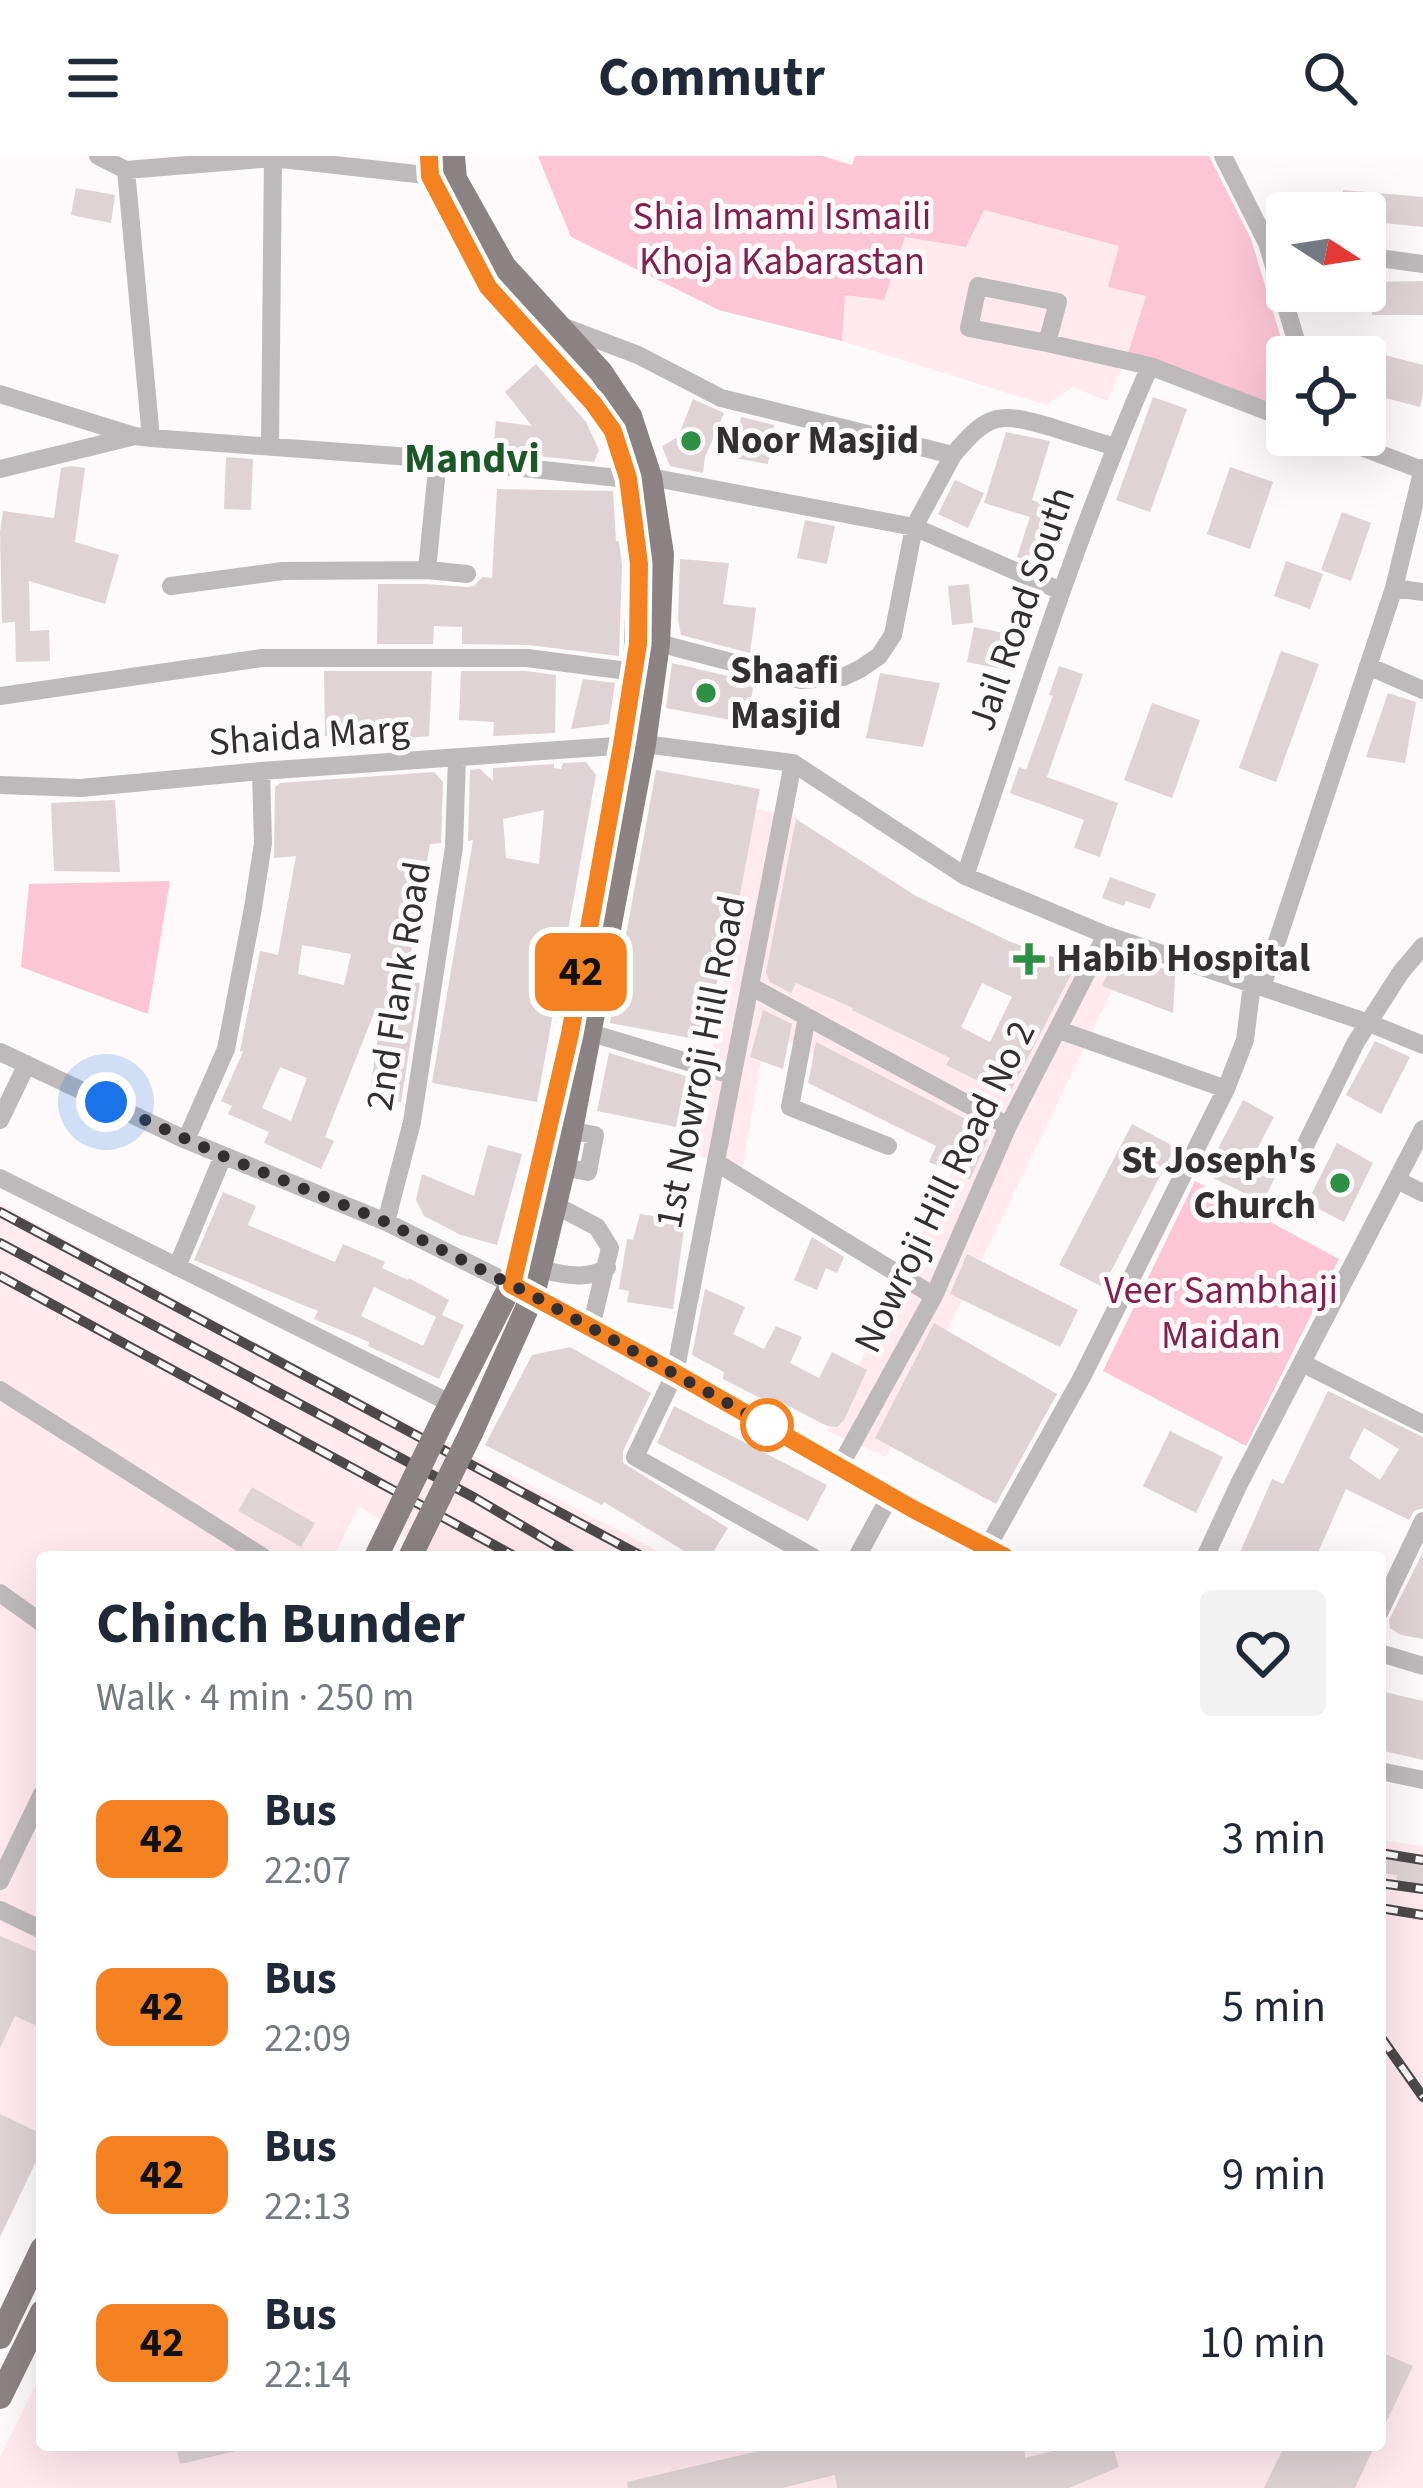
<!DOCTYPE html>
<meta charset="utf-8">
<style>
:root{--surface:#fff;--page:#f2f2f3;--text:#1f2937;--muted:#747a83}
body{margin:0;font-family:"Source Sans 3",sans-serif;background:var(--page);color:var(--text);height:100vh;display:flex;flex-direction:column;font-size:45px;white-space:nowrap}
*{box-sizing:border-box;margin:0}
p{font-size:39px;color:var(--muted)}
.icon{flex:none;width:66px;height:66px;fill:none;stroke:currentColor;stroke-width:2;stroke-linecap:round;stroke-linejoin:round}
.map{position:relative;flex:1;overflow:hidden}
.sheet{position:absolute;left:36px;top:1395px;width:1350px;height:900px;display:flex;flex-direction:column;background:var(--surface);border-radius:12px;box-shadow:0 12px 48px #0002}
.sheet>*{flex:none}
.badge{padding:0 24px;border-radius:18px;font-size:42px;line-height:78px}
.needle{width:78px;rotate:102deg}
.tools{position:absolute;left:1266px;top:36px;display:grid;gap:24px}
.tools a{display:grid;place-items:center;width:120px;height:120px;border-radius:12px;background:var(--surface);box-shadow:0 12px 48px #0002;font-size:60px}
.you{position:absolute;width:60px;height:60px;margin:-30px;border:9px solid #fff;border-radius:50%;background:#1a73e8;box-shadow:0 0 0 18px #1a73e833}
.map>.badge{position:absolute;translate:-50% -50%;box-shadow:0 0 0 6px #fff}
.round{display:grid;place-items:center;flex:none;width:126px;height:126px;border-radius:12px;background:var(--page)}
.head{display:flex;align-items:center;justify-content:space-between;height:204px;padding:0 60px}
h1{font-size:57px;font-weight:700;line-height:90px}
ul{padding:0;list-style:none}
li{display:flex;align-items:center;gap:36px;height:168px;padding:0 60px}
li div{flex:1}
li b{display:block;font-size:45px}
li em{font-style:normal}
li .badge{min-width:132px;font-weight:700;text-align:center}
header{display:flex;justify-content:space-between;align-items:center;height:156px;padding:0 60px;background:var(--surface);font-size:54px;font-weight:700}
.map>svg:first-child{display:block}
.built{fill:#ffeaf0}
.green{fill:#fcc6d7}
.building{fill:#dfd3d6;fill-rule:evenodd}
.lines{fill:none;stroke-linecap:round;stroke-linejoin:round}
.minor{stroke:#beb9ba;stroke-width:18}
.major{stroke:#8b8284;stroke-width:24}
.rail-casing{stroke:#4d494a;stroke-width:10}
.rail{stroke:#fef9fb;stroke-width:6;stroke-dasharray:18;stroke-linecap:butt}
.major-bridge{stroke:#8b8284;stroke-width:24}
.line-casing{stroke:#fff;stroke-width:27}
.line{stroke:#f58220;stroke-width:18}
.walk{stroke:#332f30;stroke-width:12;stroke-dasharray:0 21.6}
.poi-dot{fill:#2e9044;stroke:#fef9fb;stroke-width:4.5}
.stop-dot{fill:#fff;stroke:#f58220;stroke-width:6}
.labels{text-anchor:middle;dominant-baseline:central;stroke-width:10;stroke-linejoin:round;paint-order:stroke}
.park-label{font-size:39px;fill:#841e4d;stroke:#fef9fb}
.poi-label{font-size:39px;font-weight:bold;fill:#332f30;stroke:#fef9fb;text-anchor:start}
.street-label{font-size:39px;fill:#332f30;stroke:#fef9fb}
.neighbourhood-label{font-size:42px;font-weight:bold;fill:#1b5928;stroke:#fef9fb}
</style>
<header><svg class="icon" aria-label="menu" viewBox="0 0 24 24"><path d="M4 6h16M4 12h16M4 18h16"/></svg>Commutr<svg class="icon" aria-label="search" viewBox="0 0 24 24"><circle cx="10" cy="10" r="6"/><path d="M15 15l6 6"/></svg></header>
<div class="map">
<svg width="1423" height="2332" viewBox="0 0 1423 2332">
<rect width="100%" height="100%" fill="#fef9fb"/>
<path class="built" d="M984,54L1120,90L1146,139L1127,200L1107,245L1073,231L1046,249L842,185L845,139L904,81Z
M753,652L800,662L776,812L1008,927L1072,799L1119,820L886,1301L827,1275L973,973L766,875L743,1011L694,999Z
M0,1048L338,1231L670,1401H435L359,1350L333,1401H42V1985L0,2070Z
M1380,1684L1423,1690V2332H0V2301L42,2216V2289H1380Z"/>
<path class="green" d="M538,0H822L852,9L855,0H1209L1251,83L1287,202V259L1127,200L1146,140L1108,131L1119,90L984,54L966,91L905,81L884,144L845,139L842,185L719,154L571,81Z
M170,725L148,858L21,811L29,728Z
M1195,1025L1339,1103L1246,1290L1103,1215Z"/>
<path class="building" d="M76,32L115,39L111,67L71,59Z
M1343,34L1423,41V71L1365,65V57H1341Z
M1423,125V159H1372V126Z
M1381,198L1423,209V238L1420,251L1370,238Z
M536,208L586,266L599,294L594,306L493,295L496,265L532,270L505,236Z
M1153,241L1187,253L1150,356L1116,344Z
M693,243L724,257L705,301L703,317L670,310L662,290L678,281Z
M741,261L774,269L768,308L735,302Z
M1006,276L1050,285L1032,344L1067,356L1048,415L1017,401L1030,361L984,347Z
M226,301L253,303L251,354L224,353Z
M71,310L85,312L75,386L119,399L105,448L29,425L30,475L49,474L50,505L16,506L15,466L2,467L0,376L3,355L54,362L61,312Z
M1230,311L1273,326L1250,393L1207,378Z
M955,324L984,337L968,372L938,358Z
M497,333L613,335L616,385L619,386L622,409L619,500L528,489L462,488V471L434,470L433,488H377L378,428H426L467,431L474,430L482,421L492,422Z
M1342,356L1371,367L1351,425L1321,414Z
M805,364L835,370L827,408L797,402Z
M680,403L729,407L723,448L756,452L750,497L681,479L678,463Z
M1286,405L1323,418L1310,453L1274,440Z
M969,428L973,467L952,469L948,430Z
M974,471L1019,480L1012,515L967,506Z
M1281,495L1319,508L1276,626L1239,612Z
M672,507L754,526L747,567L666,552Z
M1059,510L1083,518L1047,621L1118,647L1100,701L1074,692L1084,664L1010,637L1019,611L1026,614L1053,540L1049,539Z
M324,515H432L429,580L400,583L401,578L362,577V579L325,580Z
M461,515H526L556,519L555,577L493,580L494,566L459,564Z
M880,517L940,527L923,591L866,582Z
M583,523L615,527L609,568L571,573Z
M1388,537L1416,546L1405,607L1366,601Z
M1152,547L1200,564L1172,642L1124,624Z
M586,606L596,619L537,946L432,927L473,684L468,685L470,614L480,613L493,625V612L554,608V612L561,613L563,607ZM544,654L539,708L506,702L503,663Z
M656,614L760,633L735,765L729,764L706,885L610,867Z
M434,616L443,626L441,687L430,688L406,825L420,827L401,946L369,942L382,853L376,852L325,981L334,985L321,1013L264,987L269,976L228,958L232,950L221,945L243,896L240,895L260,795L278,799L296,700L274,702L275,631L280,627ZM302,789L351,798L344,829L298,818ZM280,911L307,922L291,965L262,952Z
M115,644L120,716L54,715L51,647Z
M796,663L916,740L1011,786L1076,809L1008,940L946,909L950,902L852,854L853,852L796,827L791,837L770,826L766,816ZM982,827L1012,841L990,886L961,871Z
M1110,721L1156,738L1150,753L1126,745L1124,750L1102,742Z
M1128,801L1168,814L1175,820L1173,857L1102,830L1115,802Z
M763,854L792,868L783,913L750,901Z
M1375,885L1410,901L1381,958L1346,939Z
M816,886L991,976L970,1024L929,1006L936,990L808,927Z
M609,897L686,920L676,971L597,955Z
M1243,944L1274,961L1255,997L1281,1009L1263,1046L1205,1018Z
M1132,968L1175,991L1103,1131L1059,1109Z
M1337,987L1373,1007L1344,1066L1307,1047Z
M488,989L522,998L497,1089L461,1079L424,1060L416,1044L422,1018L474,1040Z
M223,1036L256,1050L248,1069L335,1106L343,1088L385,1106L382,1112L408,1124L409,1122L449,1144L442,1159L464,1169L439,1223L368,1190L369,1186L314,1163L318,1155L194,1104ZM374,1131L436,1161L423,1190L361,1160Z
M640,1058L685,1065L673,1153L627,1146L629,1135L619,1133L627,1083L633,1084Z
M812,1081L844,1101L837,1117L826,1112L817,1134L794,1124Z
M967,1098L1078,1154L1060,1191L950,1138Z
M705,1133L745,1151L733,1178L764,1193L776,1170L802,1181L790,1207L819,1222L832,1196L867,1214L844,1264L837,1271L827,1270L779,1245L776,1250L723,1223L724,1216L692,1199Z
M934,1167L1057,1238L996,1348L875,1282Z
M570,1191L651,1237L623,1295V1307L728,1372L710,1401H694L604,1346L602,1349L485,1289L532,1199Z
M1328,1235L1423,1281V1352L1414,1355L1409,1364L1346,1333L1316,1401H1238L1272,1323L1283,1328ZM1364,1272L1399,1293L1380,1324L1349,1302Z
M674,1250L827,1329L808,1365L657,1287Z
M1170,1275L1223,1301L1196,1357L1143,1330Z
M252,1331L315,1367L301,1391L238,1355Z
M1423,1396V1483L1401,1479L1390,1472L1389,1464Z
M1380,1535L1423,1545V1604L1380,1594Z
M1380,1702L1423,1708V1729L1396,1725L1397,1719L1380,1717Z
M0,1780L42,1798V1872L15,1860L0,1892Z
M0,1958L42,1978V1993L0,2081Z
M1380,2196L1413,2210L1380,2279Z
M176,2289H235L236,2295L180,2308Z
M784,2289H1024L1025,2302L1077,2289H1112L1119,2311L1069,2332H837L835,2319L782,2332H628L627,2326Z
M1285,2289H1375L1355,2332H1264Z"/>
<g class="lines">
<path class="minor" d="M98,0L126,14L273,2L443,21
M1223,0L1267,87L1301,201
M126,14L151,282
M1365,100L1423,108
M978,130L1058,146L1047,187L969,172Z
M564,171L638,199L721,242L953,299C989,256 999,256 1051,271C1072,278 1093,284 1115,291
M1047,187L1150,210L1287,263
M0,238L135,280L151,282L438,303L628,323L650,321L914,371L1061,435
M1330,279L1422,314
M270,290L273,0
M0,313L135,280
M427,414L438,303
M171,430L283,415L427,414L467,418
M1394,432L1423,436
M648,488L658,487L801,524L843,521L860,513L879,500L893,479L914,371L953,299
M1368,510L1423,534
M0,540L262,502H527L635,516
M793,607L675,1217L635,1301L813,1401
M0,629L81,632L261,615L644,588L793,607L965,720L1106,779L1369,867L1423,889
M965,720C1023,549 1077,376 1150,210
M750,830L1008,970
M1262,831L1394,432L1423,312
M807,861L790,951L888,990
M1059,874L1226,933
M581,878L591,877L731,919
M0,896L186,984L386,1066L533,1139L675,1217L913,1353L1006,1401
M0,964L27,908
M186,984L226,893L253,752L263,687L261,615
M1302,996L1356,886L1401,816L1423,790
M717,1007L934,1140
M564,1011L588,1016L595,979L572,975
M0,1022L450,1247
M1397,1024L1423,1037
M555,1049L597,1071L610,1092L591,1171
M386,1066L412,966L454,691L457,602
M177,1111L223,1000
M539,1113C561,1118 586,1125 607,1112
M1302,1207L1423,1268
M0,1234L263,1401
M840,1310L934,1140L1008,970L1106,779
M987,1392L1082,1221L1226,933L1245,884L1252,828
M857,1401L890,1340
M1205,1401L1239,1328L1423,973
M0,1437L42,1467
M1380,1455L1423,1365
M1380,1497L1423,1510
M1380,1615L1423,1624
M0,1725L42,1638
M0,1754L42,1774"/>
<path class="major" d="M429,0L430,20L488,132L593,247L613,275L628,323L639,408L635,516L570,878L511,1129L443,1263
M453,0L455,23L504,110L601,216L630,260L650,321L662,398L658,487L644,588L564,1011L533,1139L471,1277
M0,2181L42,2093
M0,2241L42,2156"/>
<defs>
<path id="rail" d="M0,1056L643,1401
M0,1087L475,1342L575,1401
M0,1120L516,1401
M1380,1697L1423,1704
M1380,1727L1423,1733
M1380,1752L1423,1759
M1380,1880L1423,1941"/>
</defs>
<use href="#rail" class="rail-casing"/>
<use href="#rail" class="rail"/>
<path class="major-bridge" d="M376,1401L443,1263
M410,1401L471,1277"/>
</g>
<g class="lines">
<defs>
<path id="line" d="M429,0L430,20L488,131L593,247L613,275L628,322L639,408L638,488L622,589L570,878L512,1129L675,1217L913,1353L1005,1401"/>
</defs>
<use href="#line" class="line-casing"/>
<use href="#line" class="line"/>
<path class="walk" d="M106,946L223,1000L386,1066L532,1139L767,1269"/>
</g>
<g class="poi-dot">
<circle cx="691" cy="285" r="12"/>
<circle cx="706" cy="537" r="12"/>
<path d="M1023 785h12v12h12v12h-12v12h-12v-12h-12v-12h12z"/>
<circle cx="1340" cy="1027" r="12"/>
</g>
<circle class="stop-dot" cx="767" cy="1269" r="24"/>
<g class="labels">
<g class="park-label">
<text x="782" y="61">Shia Imami Ismaili<tspan x="782" dy="45">Khoja Kabarastan</tspan></text>
<text x="1221" y="1135">Veer Sambhaji<tspan x="1221" dy="45">Maidan</tspan></text>
</g>
<g class="poi-label">
<text x="715" y="285">Noor Masjid</text>
<text x="730" y="515">Shaafi<tspan x="730" dy="45">Masjid</tspan></text>
<text x="1056" y="803">Habib Hospital</text>
<text x="1316" y="1005" text-anchor="end">St Joseph's<tspan x="1316" dy="45">Church</tspan></text>
</g>
<g class="street-label">
<text transform="translate(1022 453) rotate(-71)">Jail Road South</text>
<text transform="translate(309 580) rotate(-4)">Shaida Marg</text>
<text transform="translate(399 830) rotate(-81)">2nd Flank Road</text>
<text transform="translate(701 906) rotate(-79)">1st Nowroji Hill Road</text>
<text transform="translate(945 1031) rotate(-64)">Nowroji Hill Road No 2</text>
</g>
<g class="neighbourhood-label">
<text x="472" y="303">Mandvi</text>
</g>
</g>
</svg>
<div class="tools">
<a><svg class="needle" viewBox="-14 -14 28 28"><path d="M0-13l5 13h-10z" fill="#e53935"/><path d="M0 13l5-13h-10z" fill="#747a83"/></svg></a>
<a><svg class="icon" aria-label="locate" viewBox="0 0 24 24"><circle cx="12" cy="12" r="6"/><path d="M12 2v4M12 18v4M2 12h4M18 12h4"/></svg></a>
</div>
<div class="you" style="left:106px;top:946px"></div>
<b class="badge" style="left:581px;top:816px;background:#f58220;color:#111">42</b>
<section class="sheet">
<div class="head"><div><h1>Chinch Bunder</h1><p>Walk · 4 min · 250 m</p></div><a class="round"><svg class="icon" aria-label="heart" viewBox="0 0 24 24"><path d="M12 20l-8-8c-3-5 5-10 8-4 3-6 11-1 8 4z"/></svg></a></div>
<ul>
<li><span class="badge" style="background:#f58220;color:#111">42</span><div><b>Bus</b><p>22:07</p></div><em>3 min</em></li>
<li><span class="badge" style="background:#f58220;color:#111">42</span><div><b>Bus</b><p>22:09</p></div><em>5 min</em></li>
<li><span class="badge" style="background:#f58220;color:#111">42</span><div><b>Bus</b><p>22:13</p></div><em>9 min</em></li>
<li><span class="badge" style="background:#f58220;color:#111">42</span><div><b>Bus</b><p>22:14</p></div><em>10 min</em></li>
</ul>
</section>
</div>
